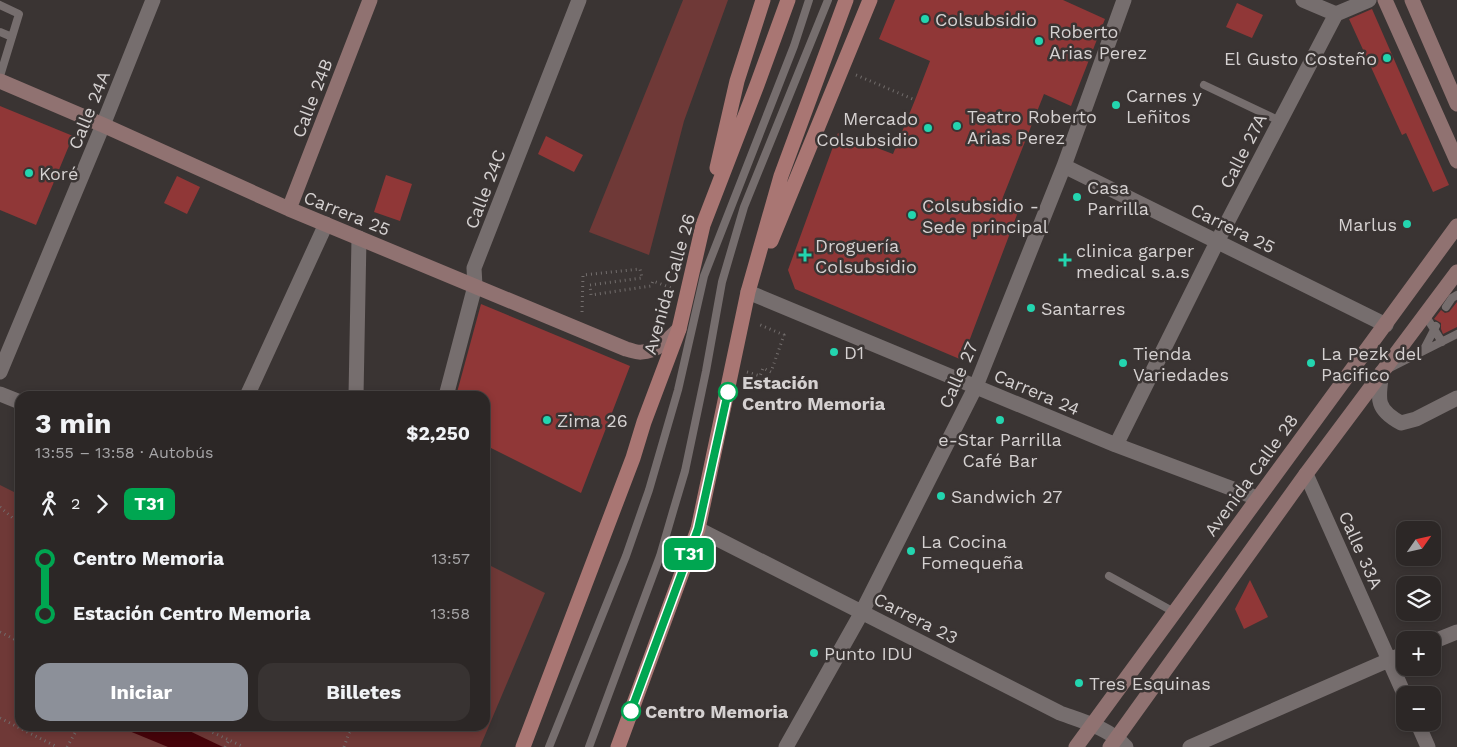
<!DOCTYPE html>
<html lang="es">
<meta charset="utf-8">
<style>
:root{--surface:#2c2726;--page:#383332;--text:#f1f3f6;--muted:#a6a5a7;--line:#484443;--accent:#8c9099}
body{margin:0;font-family:"Work Sans",sans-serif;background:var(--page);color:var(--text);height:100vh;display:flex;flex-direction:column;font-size:19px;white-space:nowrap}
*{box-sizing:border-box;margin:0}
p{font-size:16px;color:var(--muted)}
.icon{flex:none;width:28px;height:28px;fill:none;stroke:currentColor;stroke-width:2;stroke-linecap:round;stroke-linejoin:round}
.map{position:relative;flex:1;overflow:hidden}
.drawer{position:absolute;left:15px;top:391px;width:475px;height:340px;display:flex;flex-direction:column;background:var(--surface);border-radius:15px;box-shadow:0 2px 8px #0003,0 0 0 1px var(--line)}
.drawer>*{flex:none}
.badge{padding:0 10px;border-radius:8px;font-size:18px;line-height:32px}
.needle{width:32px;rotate:56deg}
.tools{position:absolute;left:1396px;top:521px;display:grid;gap:10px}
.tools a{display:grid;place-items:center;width:45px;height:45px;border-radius:10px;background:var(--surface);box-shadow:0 2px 8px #0003,0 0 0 1px var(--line);font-size:25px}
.map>.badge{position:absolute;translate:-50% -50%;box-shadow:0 0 0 2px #fff}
.legs{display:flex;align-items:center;gap:8px;height:55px;padding:0 20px;font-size:16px}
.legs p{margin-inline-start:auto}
.overview{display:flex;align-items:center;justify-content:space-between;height:85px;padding:0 20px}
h1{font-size:28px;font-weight:700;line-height:38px}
.action{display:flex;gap:10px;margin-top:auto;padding:10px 20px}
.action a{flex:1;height:58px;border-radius:15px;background:var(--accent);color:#fff;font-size:20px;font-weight:700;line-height:58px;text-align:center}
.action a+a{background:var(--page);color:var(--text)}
ul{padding:0 20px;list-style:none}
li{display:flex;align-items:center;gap:18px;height:55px;font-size:19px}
li i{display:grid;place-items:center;width:8px;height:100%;margin:0 6px;background:currentColor}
li i::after{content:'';width:12px;height:12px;margin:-6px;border:4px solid;border-radius:50%;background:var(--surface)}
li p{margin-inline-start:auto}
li:first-child i{background:linear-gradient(#0000 50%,currentColor 0)}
li:last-child i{background:linear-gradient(currentColor 50%,#0000 0)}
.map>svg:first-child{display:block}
.green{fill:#6f3937}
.water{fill:#46040a}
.building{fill:#903737}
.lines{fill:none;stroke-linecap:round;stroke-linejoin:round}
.path{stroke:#726d6c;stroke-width:3;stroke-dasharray:1 4;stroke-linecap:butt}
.lane{stroke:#766e6e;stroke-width:8}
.street{stroke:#766e6e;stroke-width:15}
.secondary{stroke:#907271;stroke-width:15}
.primary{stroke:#a97673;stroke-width:15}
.line-1-casing{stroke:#fff;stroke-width:11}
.line-1{stroke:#00a651;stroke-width:8}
.poi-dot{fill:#23d5af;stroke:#3a3433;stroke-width:2}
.stop-1-dot{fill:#fff;stroke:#00a651;stroke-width:2.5}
.labels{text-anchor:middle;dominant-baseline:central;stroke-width:5;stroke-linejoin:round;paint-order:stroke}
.poi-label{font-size:18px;fill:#d5d1d1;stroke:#3a3433;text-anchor:start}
.street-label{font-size:18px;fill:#d5d1d1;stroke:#3a3433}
.stop-label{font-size:18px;font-weight:bold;fill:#d5d1d1;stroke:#3a3433;text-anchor:start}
</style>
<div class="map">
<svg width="1457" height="747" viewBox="0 0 1457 747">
<rect width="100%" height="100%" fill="#3a3433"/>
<path class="green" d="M683,0H728L684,121L649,255L589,232Z
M0,485L20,495V726H485V563L545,593L480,747H0Z"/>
<path class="water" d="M117,726H179L223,747H168Z"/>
<path class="building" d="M895,0H1063L1105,19L1071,106L1044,94L1003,197L1021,204L962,360L795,289L788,270L838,133L893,154L915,100L930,61L879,39Z
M1237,3L1263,15L1252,38L1226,27Z
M1372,9L1449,185L1433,192L1406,133L1402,135L1349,19Z
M0,106L73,136L36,225L0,210Z
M546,136L583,155L574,172L538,154Z
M386,175L412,184L400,221L374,212Z
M177,176L200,187L187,214L164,203Z
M1457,302V327L1443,334L1441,329V323L1434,319L1441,310L1445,313L1449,312Z
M481,304L630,366L581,493L485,445V396H456Z
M1250,580L1268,617L1244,629L1235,609Z"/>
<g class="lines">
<path class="path" d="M856,75L915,100
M582,312L583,275L640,269L642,278L590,285L591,295L651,286L653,281L674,289
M747,372L760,376L763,368L771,372L784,335L758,324
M0,507L15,520L20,521
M0,632L20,642
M0,718L57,747
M199,726L244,747
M67,747L79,726
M225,747L229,740
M344,747L349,733L354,726"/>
<path class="lane" d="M0,5L19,14L0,76
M0,32L12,37
M1204,85L1280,121
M1446,307L1452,298L1457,295
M1425,315L1442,342
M1423,351L1436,326
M1390,368L1457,334
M1109,576L1174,612
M549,747L626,556L649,490L678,390L704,276L794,46L809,0
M589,747L660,556L674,508L685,471L706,371L722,282L744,207L828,0"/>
<path class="street" d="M1303,0L1336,14
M1064,166L1386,325
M748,292L1116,445L1257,498
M0,372L103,125L153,0
M1382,372C1378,399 1375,409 1401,423L1416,419L1457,398
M0,394L20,402
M247,396L326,224
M356,396L359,238
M446,396L475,286L474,268L579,0
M1116,445L1218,240L1336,14L1369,0
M1306,474L1405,696
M698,529L1060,713C1082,721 1109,728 1126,747
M1432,642L1457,632
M1417,722L1428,747
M786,747L862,612L976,386L1064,166L1124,0
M1190,747L1405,653"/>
<path class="secondary" d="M1385,0L1457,161
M1412,0L1457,104
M0,81L103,125L289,209L626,349C631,350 637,353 642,352C656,352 669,339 679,329
M289,209L370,0
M1076,747L1457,226
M1110,747L1306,474L1457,272"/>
<path class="primary" d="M717,168L737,81L763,0
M771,241L870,0
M523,747L633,458L644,422L679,329L703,225L757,85L788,0
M618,747L698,529L748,292L781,176L846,0"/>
</g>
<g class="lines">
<defs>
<path id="line-1" d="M631,711L698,529L728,392"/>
</defs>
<use href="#line-1" class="line-1-casing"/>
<use href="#line-1" class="line-1"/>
</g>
<g class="poi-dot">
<circle cx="925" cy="19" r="5"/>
<circle cx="1039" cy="41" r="5"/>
<circle cx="1387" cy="58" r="5"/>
<circle cx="1116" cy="105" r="5"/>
<circle cx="957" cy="126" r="5"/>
<circle cx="928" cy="128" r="5"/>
<circle cx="29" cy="173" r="5"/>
<circle cx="1077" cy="197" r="5"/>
<circle cx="912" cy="215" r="5"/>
<circle cx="1407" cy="224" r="5"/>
<path d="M802.5 247.5h5v5h5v5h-5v5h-5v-5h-5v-5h5z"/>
<path d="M1062.5 252.5h5v5h5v5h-5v5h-5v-5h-5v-5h5z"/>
<circle cx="1031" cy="308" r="5"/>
<circle cx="834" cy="352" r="5"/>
<circle cx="1123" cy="363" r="5"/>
<circle cx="1311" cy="363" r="5"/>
<circle cx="547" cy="420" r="5"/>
<circle cx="1000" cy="420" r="5"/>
<circle cx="941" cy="496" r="5"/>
<circle cx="911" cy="551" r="5"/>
<circle cx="814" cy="653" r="5"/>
<circle cx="1079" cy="683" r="5"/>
</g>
<g class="stop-1-dot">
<circle cx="728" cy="392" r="9"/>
<circle cx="631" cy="711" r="9"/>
</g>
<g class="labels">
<g class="poi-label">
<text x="935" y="19">Colsubsidio</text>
<text x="1049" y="31">Roberto<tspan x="1049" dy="21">Arias Perez</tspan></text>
<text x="1377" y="58" text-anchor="end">El Gusto Costeño</text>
<text x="1126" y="95">Carnes y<tspan x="1126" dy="21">Leñitos</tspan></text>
<text x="967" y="116">Teatro Roberto<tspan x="967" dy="21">Arias Perez</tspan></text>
<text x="918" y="118" text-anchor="end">Mercado<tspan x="918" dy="21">Colsubsidio</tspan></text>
<text x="39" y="173">Koré</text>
<text x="1087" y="187">Casa<tspan x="1087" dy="21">Parrilla</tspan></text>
<text x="922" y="205">Colsubsidio -<tspan x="922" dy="21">Sede principal</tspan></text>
<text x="1397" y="224" text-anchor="end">Marlus</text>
<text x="815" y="245">Droguería<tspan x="815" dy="21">Colsubsidio</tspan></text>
<text x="1076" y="250">clinica garper<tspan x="1076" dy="21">medical s.a.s</tspan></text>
<text x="1041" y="308">Santarres</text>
<text x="844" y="352">D1</text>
<text x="1133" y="353">Tienda<tspan x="1133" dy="21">Variedades</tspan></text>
<text x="1321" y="353">La Pezk del<tspan x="1321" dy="21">Pacifico</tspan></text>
<text x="557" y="420">Zima 26</text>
<text x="1000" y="439" text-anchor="middle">e-Star Parrilla<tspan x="1000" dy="21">Café Bar</tspan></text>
<text x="951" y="496">Sandwich 27</text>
<text x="921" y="541">La Cocina<tspan x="921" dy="21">Fomequeña</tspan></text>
<text x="824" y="653">Punto IDU</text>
<text x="1089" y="683">Tres Esquinas</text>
</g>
<g class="street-label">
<text transform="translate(312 98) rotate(-69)">Calle 24B</text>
<text transform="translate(89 110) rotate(-68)">Calle 24A</text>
<text transform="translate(1243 151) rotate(-63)">Calle 27A</text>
<text transform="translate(485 189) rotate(-69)">Calle 24C</text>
<text transform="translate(347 213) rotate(22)">Carrera 25</text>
<text transform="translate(1233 228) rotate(26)">Carrera 25</text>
<text transform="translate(669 284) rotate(-74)">Avenida Calle 26</text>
<text transform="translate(958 375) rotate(-66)">Calle 27</text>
<text transform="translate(1037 392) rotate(23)">Carrera 24</text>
<text transform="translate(1251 475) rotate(-54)">Avenida Calle 28</text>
<text transform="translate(1361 550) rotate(66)">Calle 33A</text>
<text transform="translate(916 618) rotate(27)">Carrera 23</text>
</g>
<g class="stop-label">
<text x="742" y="382">Estación<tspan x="742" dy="21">Centro Memoria</tspan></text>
<text x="645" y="711">Centro Memoria</text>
</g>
</g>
</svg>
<div class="tools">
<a><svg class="needle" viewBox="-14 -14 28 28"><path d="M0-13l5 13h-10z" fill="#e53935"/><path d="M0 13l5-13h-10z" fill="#a6a5a7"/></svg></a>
<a><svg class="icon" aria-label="layers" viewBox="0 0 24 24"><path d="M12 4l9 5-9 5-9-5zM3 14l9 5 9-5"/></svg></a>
<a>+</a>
<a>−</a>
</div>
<b class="badge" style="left:689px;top:554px;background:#00a651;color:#fff">T31</b>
<section class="drawer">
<div class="overview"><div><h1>3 min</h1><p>13:55 – 13:58 · Autobús</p></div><b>$2,250</b></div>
<div class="legs"><svg class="icon" aria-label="walk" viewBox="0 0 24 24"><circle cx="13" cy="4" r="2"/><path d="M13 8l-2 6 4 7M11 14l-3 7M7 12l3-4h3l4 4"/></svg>2<svg class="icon" aria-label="forward" viewBox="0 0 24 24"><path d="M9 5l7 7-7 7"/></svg><b class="badge" style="background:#00a651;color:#fff">T31</b></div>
<ul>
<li><i style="color:#00a651"></i><b>Centro Memoria</b><p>13:57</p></li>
<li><i style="color:#00a651"></i><b>Estación Centro Memoria</b><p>13:58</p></li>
</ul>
<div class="action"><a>Iniciar</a><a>Billetes</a></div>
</section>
</div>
